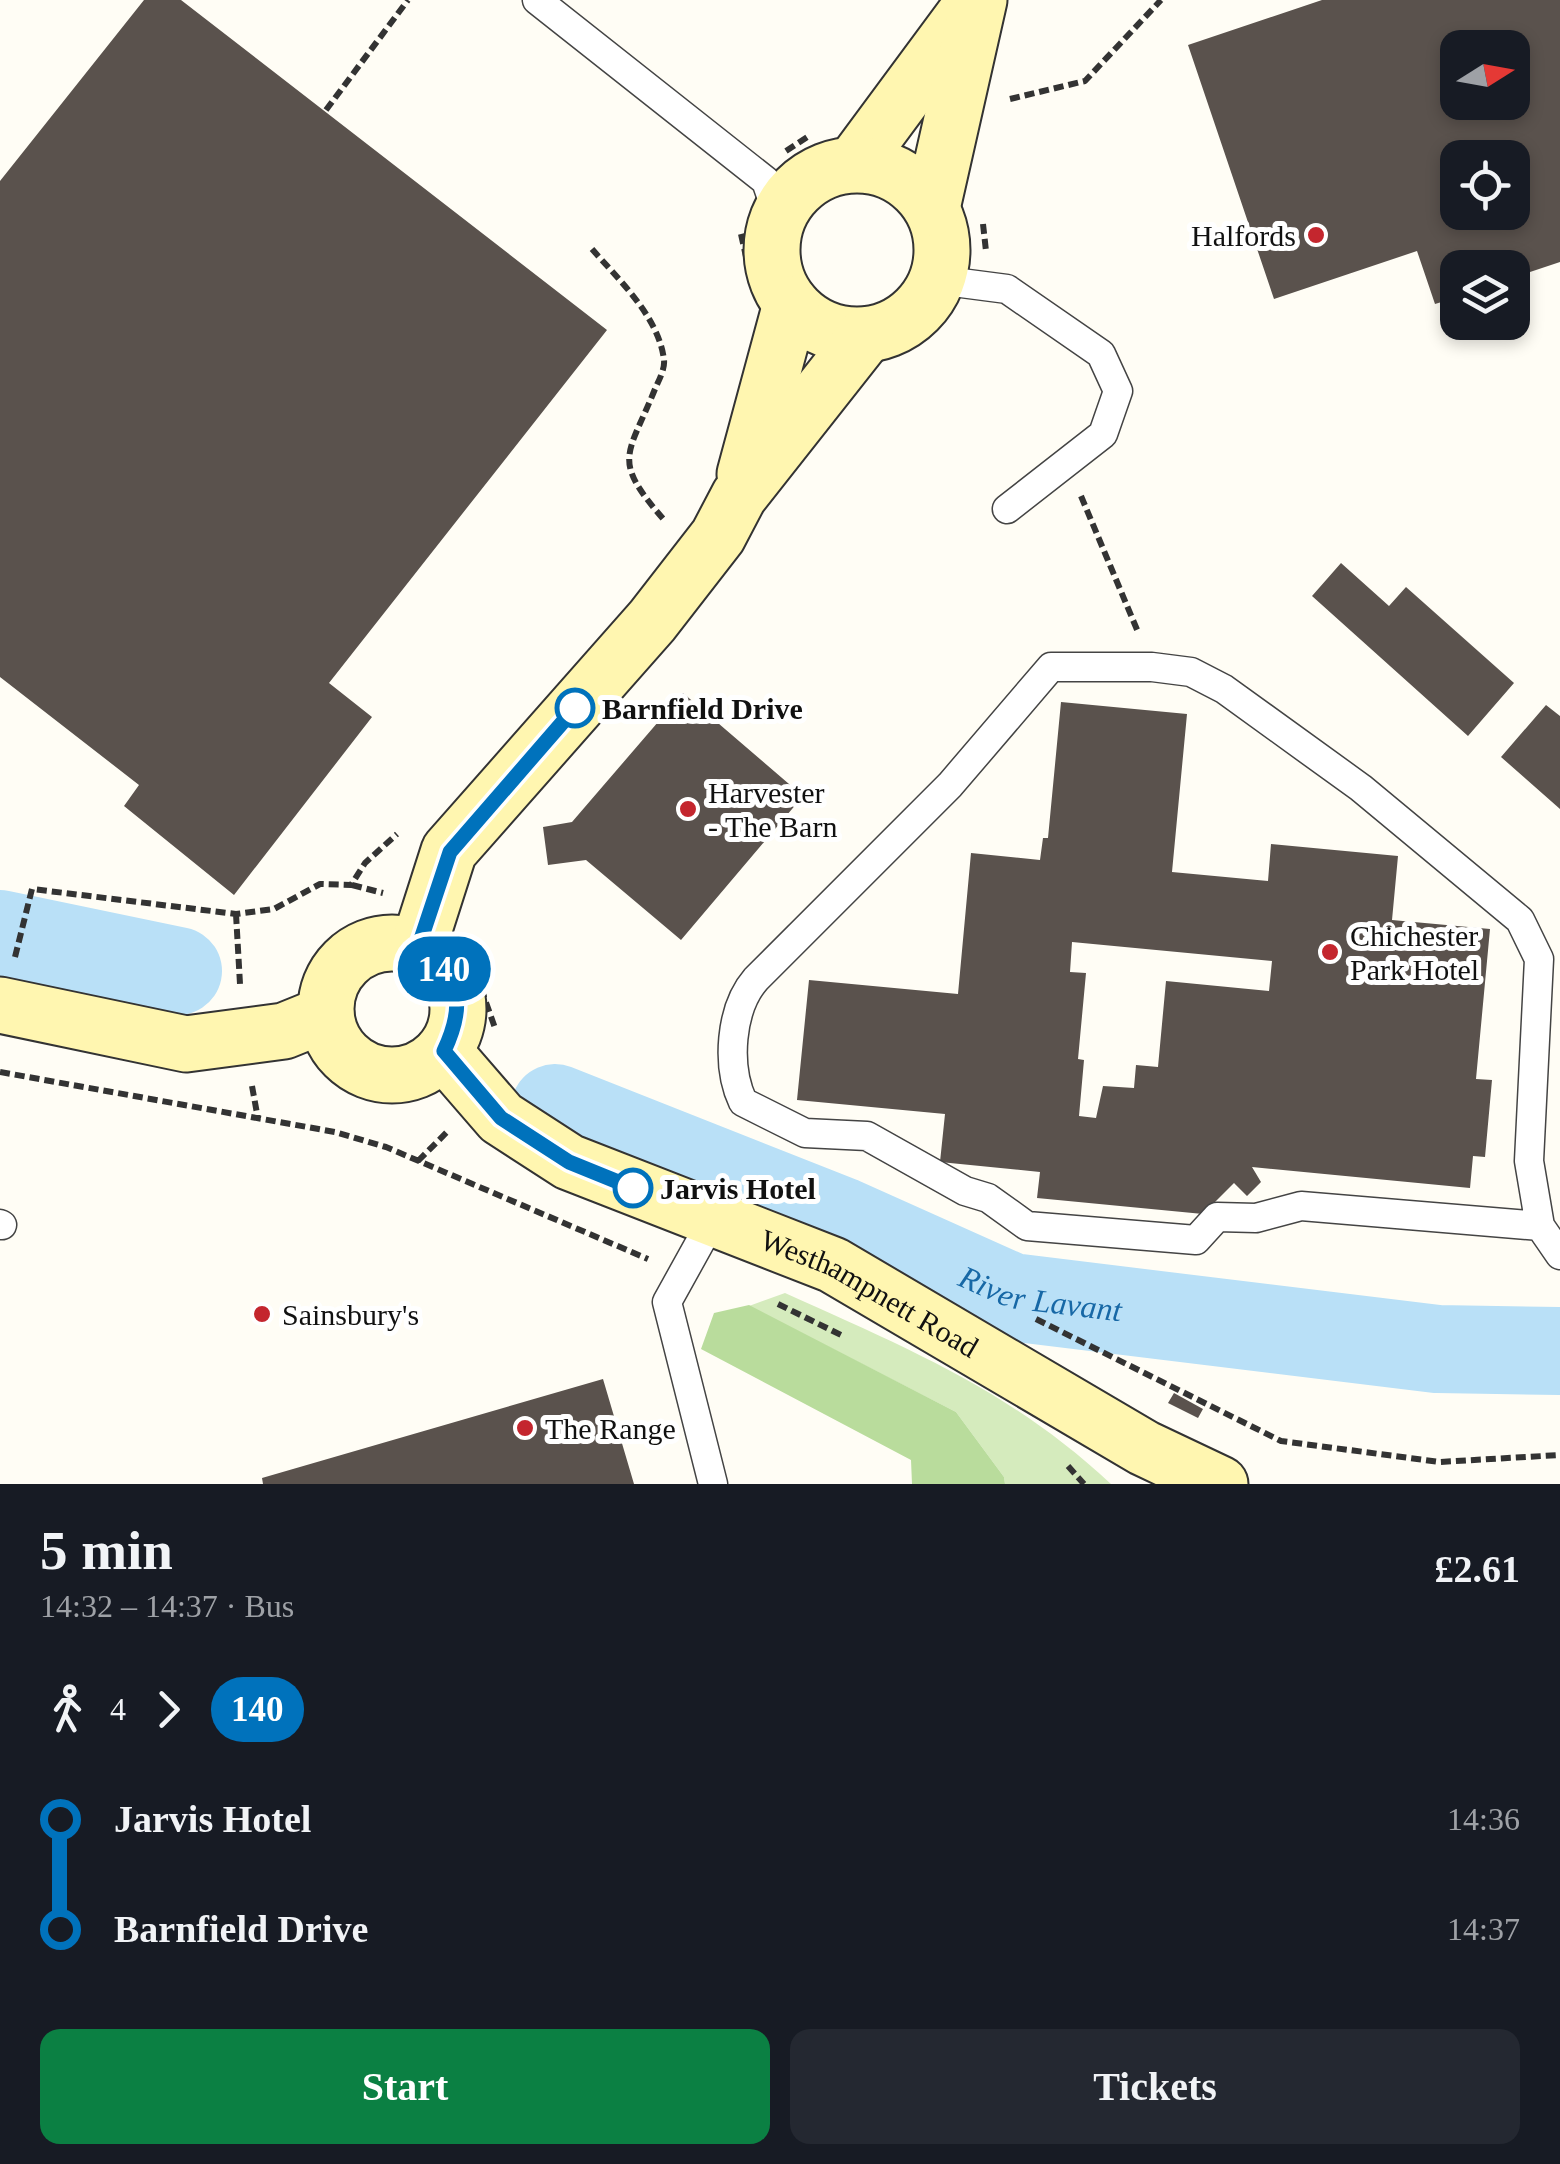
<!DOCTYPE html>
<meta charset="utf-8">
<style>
:root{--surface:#171b24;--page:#242831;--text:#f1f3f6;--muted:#9ea1a6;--accent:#0b8043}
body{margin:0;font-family:"Times New Roman",serif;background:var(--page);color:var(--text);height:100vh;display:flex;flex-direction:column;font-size:38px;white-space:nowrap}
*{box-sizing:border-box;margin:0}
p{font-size:32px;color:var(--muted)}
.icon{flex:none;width:55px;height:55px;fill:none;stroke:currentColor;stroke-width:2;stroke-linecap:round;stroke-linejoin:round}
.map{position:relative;height:1484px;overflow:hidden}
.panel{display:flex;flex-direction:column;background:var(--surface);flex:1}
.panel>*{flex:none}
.badge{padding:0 20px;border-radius:32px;font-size:35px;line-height:65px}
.needle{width:65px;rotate:79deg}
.controls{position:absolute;left:1440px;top:30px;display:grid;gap:20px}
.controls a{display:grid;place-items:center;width:90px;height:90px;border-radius:20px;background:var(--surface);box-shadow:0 5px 15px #0003;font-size:50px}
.map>.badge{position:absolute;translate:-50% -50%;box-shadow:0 0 0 5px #fff}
.legs{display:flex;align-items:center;gap:15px;height:110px;padding:0 40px;font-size:32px}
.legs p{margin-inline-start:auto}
.summary{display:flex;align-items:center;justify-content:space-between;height:170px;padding:0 40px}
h1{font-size:55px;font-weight:700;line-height:75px}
.cta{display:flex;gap:20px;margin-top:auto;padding:20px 40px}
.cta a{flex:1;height:115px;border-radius:20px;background:var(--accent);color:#fff;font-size:40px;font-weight:700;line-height:115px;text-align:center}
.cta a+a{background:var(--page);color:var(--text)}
ul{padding:0 40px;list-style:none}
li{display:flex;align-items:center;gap:35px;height:110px;font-size:38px}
li i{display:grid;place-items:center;width:15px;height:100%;margin:0 12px;background:currentColor}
li i::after{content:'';width:25px;height:25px;margin:-12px;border:8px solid;border-radius:50%;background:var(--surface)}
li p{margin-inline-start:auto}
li:first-child i{background:linear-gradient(#0000 50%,currentColor 0)}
li:last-child i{background:linear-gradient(currentColor 50%,#0000 0)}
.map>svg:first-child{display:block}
.green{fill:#d5ebbd}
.forest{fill:#b9dc9c}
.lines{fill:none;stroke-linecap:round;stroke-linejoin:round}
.river{stroke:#b9e0f7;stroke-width:88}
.building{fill:#5a524d;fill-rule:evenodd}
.lane-casing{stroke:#444;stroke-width:31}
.secondary-casing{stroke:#333;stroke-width:59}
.path{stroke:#333;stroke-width:6;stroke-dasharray:10 5;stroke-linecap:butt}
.lane{stroke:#fff;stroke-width:28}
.secondary{stroke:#fff6b0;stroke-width:55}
.line-1-casing{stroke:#fff;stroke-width:22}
.line-1{stroke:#0072bc;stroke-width:15}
.poi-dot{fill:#c4262e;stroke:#fff;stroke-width:4}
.stop-1-dot{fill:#fff;stroke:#0072bc;stroke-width:5}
.labels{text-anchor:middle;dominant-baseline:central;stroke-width:10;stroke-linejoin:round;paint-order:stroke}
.poi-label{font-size:30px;fill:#111;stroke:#fff;text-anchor:start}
.stop-label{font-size:30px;font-weight:bold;fill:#111;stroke:#fff;text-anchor:start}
.street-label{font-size:30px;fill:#111;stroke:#fff}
.water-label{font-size:32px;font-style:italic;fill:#1768a6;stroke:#fff}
</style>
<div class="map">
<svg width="1560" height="1484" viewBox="0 0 1560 1484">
<rect width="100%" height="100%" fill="#fffdf5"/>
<path class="green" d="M785,1293C909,1349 1010,1390 1111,1484H1005L1004,1477L956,1412L749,1306Z"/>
<path class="forest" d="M749,1305L956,1412L1004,1477L1005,1484H912L911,1460L701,1349L714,1313Z"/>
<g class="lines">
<g class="river">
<path d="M0,934L178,971"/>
<path id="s1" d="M555,1108L841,1221L1011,1297L1437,1349L1560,1351"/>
</g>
</g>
<path class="building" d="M144,0H181L607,330L329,683L372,717L234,895L124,806L139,785L0,677V181Z
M1322,0H1560V262L1512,278V268H1458V297L1435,304L1417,251L1274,299L1188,45ZM1458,48H1512V102H1458ZM1458,158H1512V212H1458Z
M1341,563L1389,606L1406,587L1514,683L1468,736L1312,596Z
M683,693L803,796L681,940L586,860L548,865L543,827L572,822Z
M1061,702L1187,714L1172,872L1268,881L1271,844L1398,856L1392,920L1490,929L1476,1079L1492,1080L1485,1157L1473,1156L1470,1188L1252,1167L1261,1182L1247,1196L1234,1183L1203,1214L1037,1198L1040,1172L940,1162L945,1114L797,1100L809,980L958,994L971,853L1040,860L1043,838H1048ZM1072,942L1272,961L1269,991L1166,981L1158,1067L1136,1065L1134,1088L1103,1086L1096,1118L1079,1116L1084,1060L1078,1059L1086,973L1070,972Z
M1546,705L1560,716V809L1501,757Z
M603,1379L634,1484H263L262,1478Z
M1174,1393L1203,1409L1198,1418L1168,1403Z"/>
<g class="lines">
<defs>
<path id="lane" d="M537,0L766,181L778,216
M938,280L1007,289L1101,354L1118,391L1103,434L1007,509
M0,1224L2,1225
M1540,1226L1301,1206L1256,1218L1217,1217L1196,1240L1027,1226L988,1198L965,1191L867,1136L805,1133L743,1102C726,1066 730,1009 756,979L950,785L1051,667H1152L1191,672L1224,689L1361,788L1520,920L1539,959L1529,1161L1540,1226L1560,1255
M713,1484L667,1302L713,1219"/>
<g id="secondary">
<path d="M854,164L968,10"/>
<circle cx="857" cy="250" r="85"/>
<path d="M932,208L979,0"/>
<path d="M745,474L791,304"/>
<circle cx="392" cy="1009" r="66"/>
<path d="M418,948L449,851L652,621L718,536L739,496L866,335"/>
<path d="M0,1005L186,1044L284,1031L326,1014"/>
<path id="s2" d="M443,1051L501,1118L569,1162L833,1265L1144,1448L1220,1484"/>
</g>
</defs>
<use href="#lane" class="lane-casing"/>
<use href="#secondary" class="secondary-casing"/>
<path class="path" d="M1010,99L1085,81L1161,0
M326,110L408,0
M786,151L809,136
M983,224L986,251
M741,234L750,275
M592,249C619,280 659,317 664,360C665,369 659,380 655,389C627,458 611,459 665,521
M917,336L940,321
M1081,496L1138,632
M352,885L383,893
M236,914L240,984
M15,957L32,889L236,914L274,909L320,884L351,885L365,863L397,834
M471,960L495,1028
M0,1072L335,1132L386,1147L648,1259
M252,1086L258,1119
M418,1161L447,1132
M778,1304L843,1336
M1036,1319L1281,1441L1440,1462L1560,1455
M1068,1466L1084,1484"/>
<use href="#lane" class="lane"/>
<use href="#secondary" class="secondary"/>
</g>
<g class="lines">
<defs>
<path id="line-1" d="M575,708L450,852L418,948C461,977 466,1004 444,1051L501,1118L569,1162L633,1188"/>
</defs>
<use href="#line-1" class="line-1-casing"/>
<use href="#line-1" class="line-1"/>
</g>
<g class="poi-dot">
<circle cx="1316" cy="235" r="10"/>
<circle cx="688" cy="809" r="10"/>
<circle cx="1330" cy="952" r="10"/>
<circle cx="262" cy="1314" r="10"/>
<circle cx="525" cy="1428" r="10"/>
</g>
<g class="stop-1-dot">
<circle cx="575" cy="708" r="18"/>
<circle cx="633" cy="1188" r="18"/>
</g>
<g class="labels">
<g class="poi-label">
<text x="1296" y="235" text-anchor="end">Halfords</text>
<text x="708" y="792">Harvester<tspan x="708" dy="34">- The Barn</tspan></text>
<text x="1350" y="935">Chichester<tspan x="1350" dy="34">Park Hotel</tspan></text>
<text x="282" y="1314">Sainsbury's</text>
<text x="545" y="1428">The Range</text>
</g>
<g class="stop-label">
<text x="602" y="708">Barnfield Drive</text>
<text x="660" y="1188">Jarvis Hotel</text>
</g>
<g class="street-label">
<text stroke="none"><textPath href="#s2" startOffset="498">Westhampnett Road</textPath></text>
</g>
<g class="water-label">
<text stroke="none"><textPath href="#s1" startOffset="522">River Lavant</textPath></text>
</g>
</g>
</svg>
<div class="controls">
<a><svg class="needle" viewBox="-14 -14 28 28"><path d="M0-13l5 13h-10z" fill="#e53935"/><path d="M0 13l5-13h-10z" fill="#9ea1a6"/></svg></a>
<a><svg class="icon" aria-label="locate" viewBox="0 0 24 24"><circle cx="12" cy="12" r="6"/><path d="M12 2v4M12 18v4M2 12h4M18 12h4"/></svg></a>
<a><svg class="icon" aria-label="layers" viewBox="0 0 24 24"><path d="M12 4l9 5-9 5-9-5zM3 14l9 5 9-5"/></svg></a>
</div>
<b class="badge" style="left:444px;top:969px;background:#0072bc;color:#fff">140</b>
</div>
<section class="panel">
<div class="summary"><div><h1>5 min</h1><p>14:32 – 14:37 · Bus</p></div><b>£2.61</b></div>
<div class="legs"><svg class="icon" aria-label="walk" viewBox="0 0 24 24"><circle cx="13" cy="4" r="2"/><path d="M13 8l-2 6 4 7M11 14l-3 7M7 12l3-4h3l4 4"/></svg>4<svg class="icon" aria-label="forward" viewBox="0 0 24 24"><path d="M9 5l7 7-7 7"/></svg><b class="badge" style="background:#0072bc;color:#fff">140</b></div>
<ul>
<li><i style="color:#0072bc"></i><b>Jarvis Hotel</b><p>14:36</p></li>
<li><i style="color:#0072bc"></i><b>Barnfield Drive</b><p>14:37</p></li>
</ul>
<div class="cta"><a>Start</a><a>Tickets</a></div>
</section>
